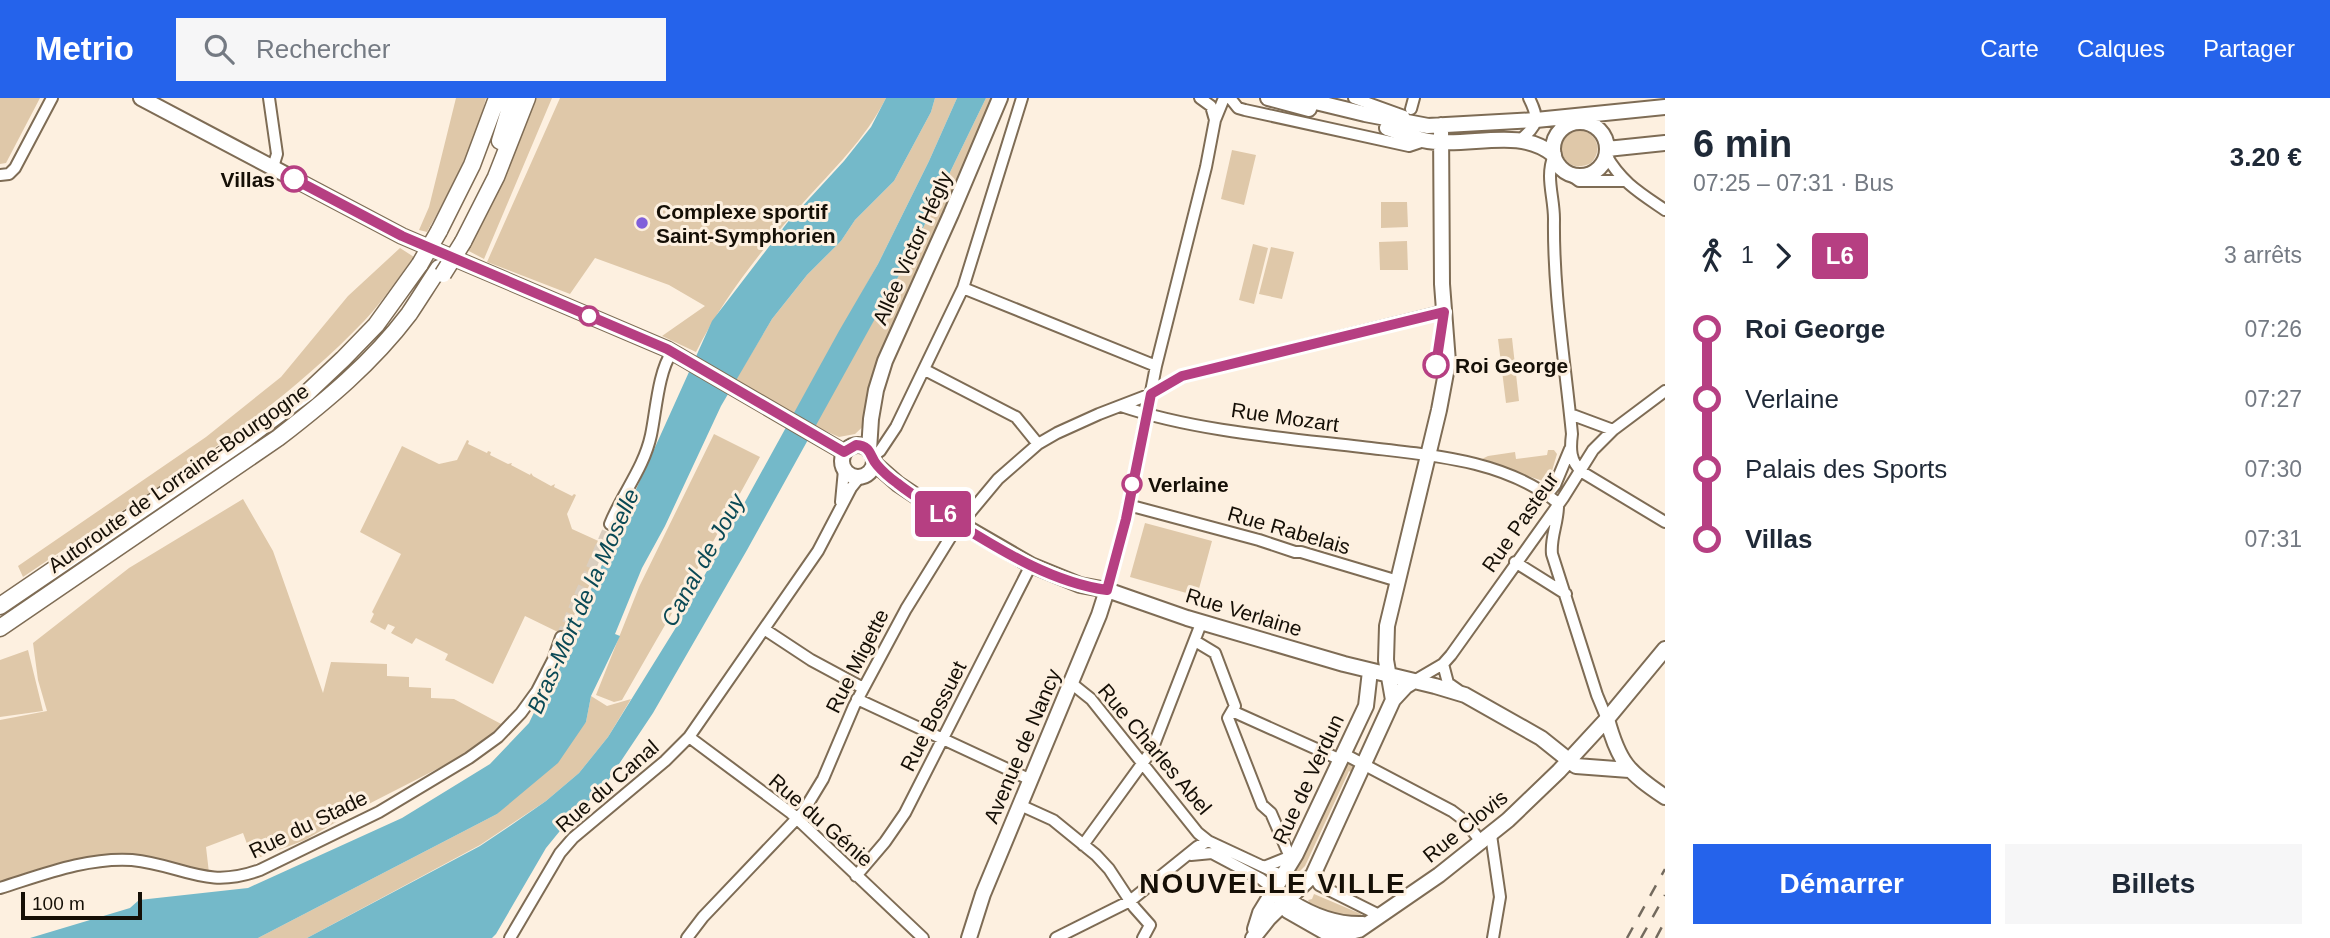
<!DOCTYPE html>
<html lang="fr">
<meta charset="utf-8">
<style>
:root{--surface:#fff;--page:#f6f6f7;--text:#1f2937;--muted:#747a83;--accent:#2563eb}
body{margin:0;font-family:Arial,sans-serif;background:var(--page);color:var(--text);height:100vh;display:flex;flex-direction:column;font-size:26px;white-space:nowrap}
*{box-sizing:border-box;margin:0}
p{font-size:23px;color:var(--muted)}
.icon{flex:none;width:38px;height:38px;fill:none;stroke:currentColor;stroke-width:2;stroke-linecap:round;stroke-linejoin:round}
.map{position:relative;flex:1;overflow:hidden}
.sheet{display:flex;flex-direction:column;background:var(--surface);width:665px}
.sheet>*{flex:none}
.badge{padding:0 14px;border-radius:5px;font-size:24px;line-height:46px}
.scale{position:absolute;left:21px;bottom:18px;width:121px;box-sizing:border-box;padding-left:7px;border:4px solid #150f06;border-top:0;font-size:19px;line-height:24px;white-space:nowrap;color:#150f06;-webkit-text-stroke:5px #fdf0e0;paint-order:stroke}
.map>.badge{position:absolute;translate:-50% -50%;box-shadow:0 0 0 4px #fff}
.legs{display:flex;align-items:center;gap:10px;height:77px;padding:0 28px;font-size:23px}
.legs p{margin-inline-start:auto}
.head{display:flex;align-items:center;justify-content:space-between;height:119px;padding:0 28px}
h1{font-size:38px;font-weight:800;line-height:52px}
.cta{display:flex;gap:14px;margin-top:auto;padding:14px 28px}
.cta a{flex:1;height:80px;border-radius:0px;background:var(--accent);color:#fff;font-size:28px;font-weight:800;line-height:80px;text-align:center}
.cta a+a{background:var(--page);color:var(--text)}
ul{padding:0 28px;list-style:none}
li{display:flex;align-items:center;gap:24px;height:70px;font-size:26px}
li i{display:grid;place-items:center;width:10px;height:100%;margin:0 9px;background:currentColor}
li i::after{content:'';width:18px;height:18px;margin:-9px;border:5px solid;border-radius:50%;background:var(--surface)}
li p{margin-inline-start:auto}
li:first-child i{background:linear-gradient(#0000 50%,currentColor 0)}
li:last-child i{background:linear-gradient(currentColor 50%,#0000 0)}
header{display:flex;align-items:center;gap:42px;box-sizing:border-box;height:98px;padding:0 35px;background:var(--accent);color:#fff}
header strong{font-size:33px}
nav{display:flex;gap:38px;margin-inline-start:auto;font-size:24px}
.search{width:490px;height:63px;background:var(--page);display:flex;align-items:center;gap:18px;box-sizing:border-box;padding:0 24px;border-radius:0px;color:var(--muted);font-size:26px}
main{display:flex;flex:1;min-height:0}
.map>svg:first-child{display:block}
.green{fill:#dfc8a9}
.water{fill:#74b9c9}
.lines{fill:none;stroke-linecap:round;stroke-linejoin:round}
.minor-tunnel{stroke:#dacebf;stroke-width:10;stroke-dasharray:10 5;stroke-linecap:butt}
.minor-casing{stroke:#7e6c55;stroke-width:14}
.major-casing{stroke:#7e6c55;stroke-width:18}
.highway-casing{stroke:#7e6c55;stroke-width:19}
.minor{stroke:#fff;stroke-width:10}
.major{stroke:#fff;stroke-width:14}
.highway{stroke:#fff;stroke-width:16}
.rail{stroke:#736a5e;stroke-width:2.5;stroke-dasharray:12 12;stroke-linecap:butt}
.highway-bridge-casing{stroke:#7e6c55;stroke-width:19;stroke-linecap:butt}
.highway-bridge{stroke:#fff;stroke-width:16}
.line-1-casing{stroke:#fff;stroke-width:16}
.line-1{stroke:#b63f82;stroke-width:10}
.stop-1-dot{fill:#fff;stroke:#b63f82;stroke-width:3.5}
.poi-dot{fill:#805fda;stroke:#fdf0e0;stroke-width:2.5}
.labels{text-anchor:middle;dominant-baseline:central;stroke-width:6;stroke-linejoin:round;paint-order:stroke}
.stop-label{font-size:21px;font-weight:bold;fill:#150f06;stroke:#fdf0e0;text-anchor:start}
.poi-label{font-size:21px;font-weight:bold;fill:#150f06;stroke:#fdf0e0;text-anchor:start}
.street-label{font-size:21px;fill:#150f06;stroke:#fdf0e0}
.water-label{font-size:23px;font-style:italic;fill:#0a4955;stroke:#fdf0e0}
.district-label{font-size:28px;font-weight:bold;letter-spacing:2px;fill:#150f06;stroke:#fdf0e0}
</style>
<header>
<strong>Metrio</strong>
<div class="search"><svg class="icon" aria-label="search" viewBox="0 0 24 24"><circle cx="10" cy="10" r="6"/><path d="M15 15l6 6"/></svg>Rechercher</div>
<nav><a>Carte</a><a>Calques</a><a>Partager</a></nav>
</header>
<main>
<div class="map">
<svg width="1665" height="840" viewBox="0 0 1665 840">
<rect width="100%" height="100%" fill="#fdf0e0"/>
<path class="green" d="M0,0H40L6,65L0,66Z
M456,0H486C474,49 451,91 427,134L419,132L429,109Z
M530,0H552L484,161L465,151Z
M560,0H886C864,43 834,70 803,105C763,150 723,200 696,254L662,238L705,208L669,187L595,160L570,196L487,164Z
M935,0H957L929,63L878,166L794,316L735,283L772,221L807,177L841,143L855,122L894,83L931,14Z
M986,0H991L932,160L885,263L871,321L855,336L839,339L814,328L908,161Z
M1582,32C1599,38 1602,53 1591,65C1560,81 1548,34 1582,32Z
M1232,52L1256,57L1244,107L1221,101Z
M1381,104H1407L1408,129L1381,130Z
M1407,143L1408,172H1380L1379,144Z
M1253,146L1268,150L1254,206L1239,202Z
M1271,149L1294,154L1282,201L1259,196Z
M400,150L414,159C398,180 383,203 365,222C269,323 139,400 23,479L18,468L206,339L281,279L348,198Z
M1512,240L1519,303L1506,305L1498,241Z
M714,336L760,359C716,441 668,521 622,602L614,604L596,597L639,489Z
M467,342L469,343L468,346L487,355L488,353L491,354L490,357L508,366L512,365L511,367L530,377L531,375L533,378L551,388L555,386L554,389L572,398L574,396L576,397L567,416L572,431L605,446L589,488L564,537L525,518L493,586L445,562L448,556L416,540L412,546L391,535L395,529L388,526L385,532L370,524L374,516L372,514L401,456L360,434L402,348L439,366L457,362Z
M1548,352H1554L1557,356L1549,383L1546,384L1480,362L1488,358L1515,354L1516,361L1547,357Z
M243,401L273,453L323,595L331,564L387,566V578L409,579V589L431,590V600L454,601L505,628L480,649L355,713L305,742L253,762L243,735L206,749L209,775L141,759L78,763L0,784V622L47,613L38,582L33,545L129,470Z
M1145,425L1212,443L1197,498L1130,479Z
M28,552L43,613L0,619V562Z
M591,598L607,608L631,601L608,639L579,675L546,703L480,747L307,840H258L497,716L586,624Z
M1346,662L1355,668L1352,675L1349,673L1305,768L1297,776L1295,773Z
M1314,796L1361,816L1363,821L1345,823L1311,808L1308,802L1312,801Z"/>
<path class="water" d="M886,0H935L931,14L894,83L855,122L841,143L807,177L772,221L721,308L665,428L642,470L615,536L620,538L591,598L586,624L558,665L497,716L258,840H30L130,810L139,802L248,790L402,720L490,666L529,625L554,573L712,223L787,125L844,63L871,29Z
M957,0H986L908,161L747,452L653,615L605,687L568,723L546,750L496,836L492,840H307L480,748L510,728L546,703L579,675L608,639L675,531L839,233L878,166L929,63Z"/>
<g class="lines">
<path class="minor-tunnel" d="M561,539L610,426"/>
<defs>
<path id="minor" d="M269,0L277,56L273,69
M1200,0L1211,8L1215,22
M1230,0L1238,10L1245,12L1409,48L1424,43
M1354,0L1404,18
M1411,11L1414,0
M1520,42C1538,27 1540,22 1529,0
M1554,57C1545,79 1554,98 1554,121C1553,193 1565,264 1572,336C1570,351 1570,363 1582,374L1665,424
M1606,57C1621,84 1640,95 1665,112
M1568,75L1579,83H1623
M0,77L9,76L15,70L52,0
M963,190L1156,268
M925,272L1016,319L1038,346
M1121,308C1194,333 1285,340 1362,349C1429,357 1504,361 1558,405
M1570,316L1613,332
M873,358L880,353L896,329L963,190L1022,0
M1547,397L1555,387L1570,351
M841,404L844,372
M1558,405C1559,423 1550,439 1552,456L1597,597L1607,621
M1128,407L1259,442L1295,454H1301L1398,483
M610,426C622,396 644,370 651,337C656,314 658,274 672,254
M1515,464L1566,496
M1107,492L1126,421L1156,268L1206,69L1215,22L1224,0
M764,531L811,562L863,590
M1195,543L1215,555L1235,608L1228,620L1262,707L1271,715L1290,759
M1443,566L1448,585L1458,592
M1414,583L1443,566L1451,557L1563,400L1593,352L1613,332L1665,293
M1071,585L1091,601L1198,735L1208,743L1283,778
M857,601L1031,682
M1232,613L1341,662
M689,639L791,715L923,840
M1344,656L1452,713L1464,722L1482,745
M1020,707L1053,722L1096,757L1109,771L1134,809L1150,827L1143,840
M1491,737L1500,799L1493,840
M1083,747L1152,652L1202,523
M1191,757L1212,755L1261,781L1275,792
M1264,769L1294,757
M1313,777L1319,787L1381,818
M856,778L885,744L905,715L1031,467
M0,790C42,777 87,759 132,762C183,767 205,792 260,772L379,714L469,660L498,639L521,615L537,593L553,562L561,539
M510,840L560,755L573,740L665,663L689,639L818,453L851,390L859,380
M687,840L703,819L803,714L823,681L854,608L906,511L953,435L998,381L1038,346L1057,335L1099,316L1151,296L1183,278L1444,213
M1056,840L1130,803L1197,749L1208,743"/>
<path id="major" d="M141,0L402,138L667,251L844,354
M1268,0L1309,11
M1299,0L1365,16L1428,28L1536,22L1665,9
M1553 51a27 27 0 1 1 54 0a27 27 0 1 1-54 0Z
M1387,30C1400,34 1414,41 1428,43C1470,50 1519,28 1554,57
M1607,51L1665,45
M842 363a16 16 0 1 1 32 0a16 16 0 1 1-32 0Z
M869,352L871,321L876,292L885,263L951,116L1000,0
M874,365L898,386L943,416L1031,467L1080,487L1107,492L1187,520L1344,566L1435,588L1465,597L1541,640L1576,668L1629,672
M1393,602L1386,562L1387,528L1439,312L1448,264L1442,186L1441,27
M1607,621C1619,665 1628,674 1665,699
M1275,792L1288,813L1325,834L1337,837L1359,832L1439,777L1508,722L1559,673L1607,621L1665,551
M1291,804C1313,818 1337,827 1363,826
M1255,831L1260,815L1296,756L1366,608L1370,573
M969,840L983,796L1099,517L1107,492
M1253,840L1269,820L1313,777L1393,602L1406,588L1414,583"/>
<path id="highway" d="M500,43L513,0
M439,133L472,67L497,0
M463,144L496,79L527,0
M0,508L244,342L308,294L343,261L376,227L420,166
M0,530L278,340C326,303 372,265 409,216C419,201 429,185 439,170"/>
</defs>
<use href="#minor" class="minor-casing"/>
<use href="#major" class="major-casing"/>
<use href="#highway" class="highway-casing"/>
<use href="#minor" class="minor"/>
<use href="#major" class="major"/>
<use href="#highway" class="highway"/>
<path class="rail" d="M1627,840L1665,771
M1641,840L1665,797
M1656,840L1665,823"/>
<defs>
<path id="highway-bridge" d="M420,166L439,133
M443,176L463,144"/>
</defs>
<use href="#highway-bridge" class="highway-bridge-casing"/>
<use href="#highway-bridge" class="highway-bridge"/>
</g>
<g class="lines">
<defs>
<path id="line-1" d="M294,81L402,138L667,251L844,354L856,347C872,348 869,358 877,367C883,374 890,380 897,385C917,401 939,413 960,427C1005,455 1055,485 1107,492L1126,421L1151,296L1182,278L1444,214L1436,267"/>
</defs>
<use href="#line-1" class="line-1-casing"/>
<use href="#line-1" class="line-1"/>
</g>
<g class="stop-1-dot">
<circle cx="294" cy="81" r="12"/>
<circle cx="589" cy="218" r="9"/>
<circle cx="1436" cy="267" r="12"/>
<circle cx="1132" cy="386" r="9"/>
</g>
<circle class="poi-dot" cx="642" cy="125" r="7"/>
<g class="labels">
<g class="stop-label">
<text x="275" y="81" text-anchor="end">Villas</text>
<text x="1455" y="267">Roi George</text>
<text x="1148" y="386">Verlaine</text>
</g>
<g class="poi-label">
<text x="656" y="113">Complexe sportif<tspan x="656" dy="24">Saint-Symphorien</tspan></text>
</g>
<g class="street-label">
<text transform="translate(912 150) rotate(-66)">Allée Victor Hégly</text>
<text transform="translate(1285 319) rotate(8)">Rue Mozart</text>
<text transform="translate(178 380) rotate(-35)">Autoroute de Lorraine-Bourgogne</text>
<text transform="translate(1520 424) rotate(-55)">Rue Pasteur</text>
<text transform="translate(1289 432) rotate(16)">Rue Rabelais</text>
<text transform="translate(1244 514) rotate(17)">Rue Verlaine</text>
<text transform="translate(857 563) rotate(-63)">Rue Migette</text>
<text transform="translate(933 618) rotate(-63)">Rue Bossuet</text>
<text transform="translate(1022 648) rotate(-67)">Avenue de Nancy</text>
<text transform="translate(1155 651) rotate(50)">Rue Charles Abel</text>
<text transform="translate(1308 681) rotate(-65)">Rue de Verdun</text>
<text transform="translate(607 688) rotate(-41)">Rue du Canal</text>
<text transform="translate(821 722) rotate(41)">Rue du Génie</text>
<text transform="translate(308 726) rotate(-26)">Rue du Stade</text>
<text transform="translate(1465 728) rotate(-39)">Rue Clovis</text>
</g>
<g class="water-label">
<text transform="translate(703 462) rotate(-61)">Canal de Jouy</text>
<text transform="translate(583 503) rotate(-66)">Bras-Mort de la Moselle</text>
</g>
<g class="district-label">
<text x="1273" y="785">NOUVELLE VILLE</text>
</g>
</g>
</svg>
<div class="scale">100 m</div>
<b class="badge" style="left:943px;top:416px;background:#b63f82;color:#fff">L6</b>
</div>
<section class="sheet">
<div class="head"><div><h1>6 min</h1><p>07:25 – 07:31 · Bus</p></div><b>3.20 €</b></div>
<div class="legs"><svg class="icon" aria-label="walk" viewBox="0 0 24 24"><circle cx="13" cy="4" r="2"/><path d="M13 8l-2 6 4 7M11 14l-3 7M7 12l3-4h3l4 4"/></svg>1<svg class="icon" aria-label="forward" viewBox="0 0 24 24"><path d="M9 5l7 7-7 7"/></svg><b class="badge" style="background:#b63f82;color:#fff">L6</b><p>3 arrêts</p></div>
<ul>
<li><i style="color:#b63f82"></i><b>Roi George</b><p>07:26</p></li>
<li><i style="color:#b63f82"></i><span>Verlaine</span><p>07:27</p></li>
<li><i style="color:#b63f82"></i><span>Palais des Sports</span><p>07:30</p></li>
<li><i style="color:#b63f82"></i><b>Villas</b><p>07:31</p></li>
</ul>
<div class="cta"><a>Démarrer</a><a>Billets</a></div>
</section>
</main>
